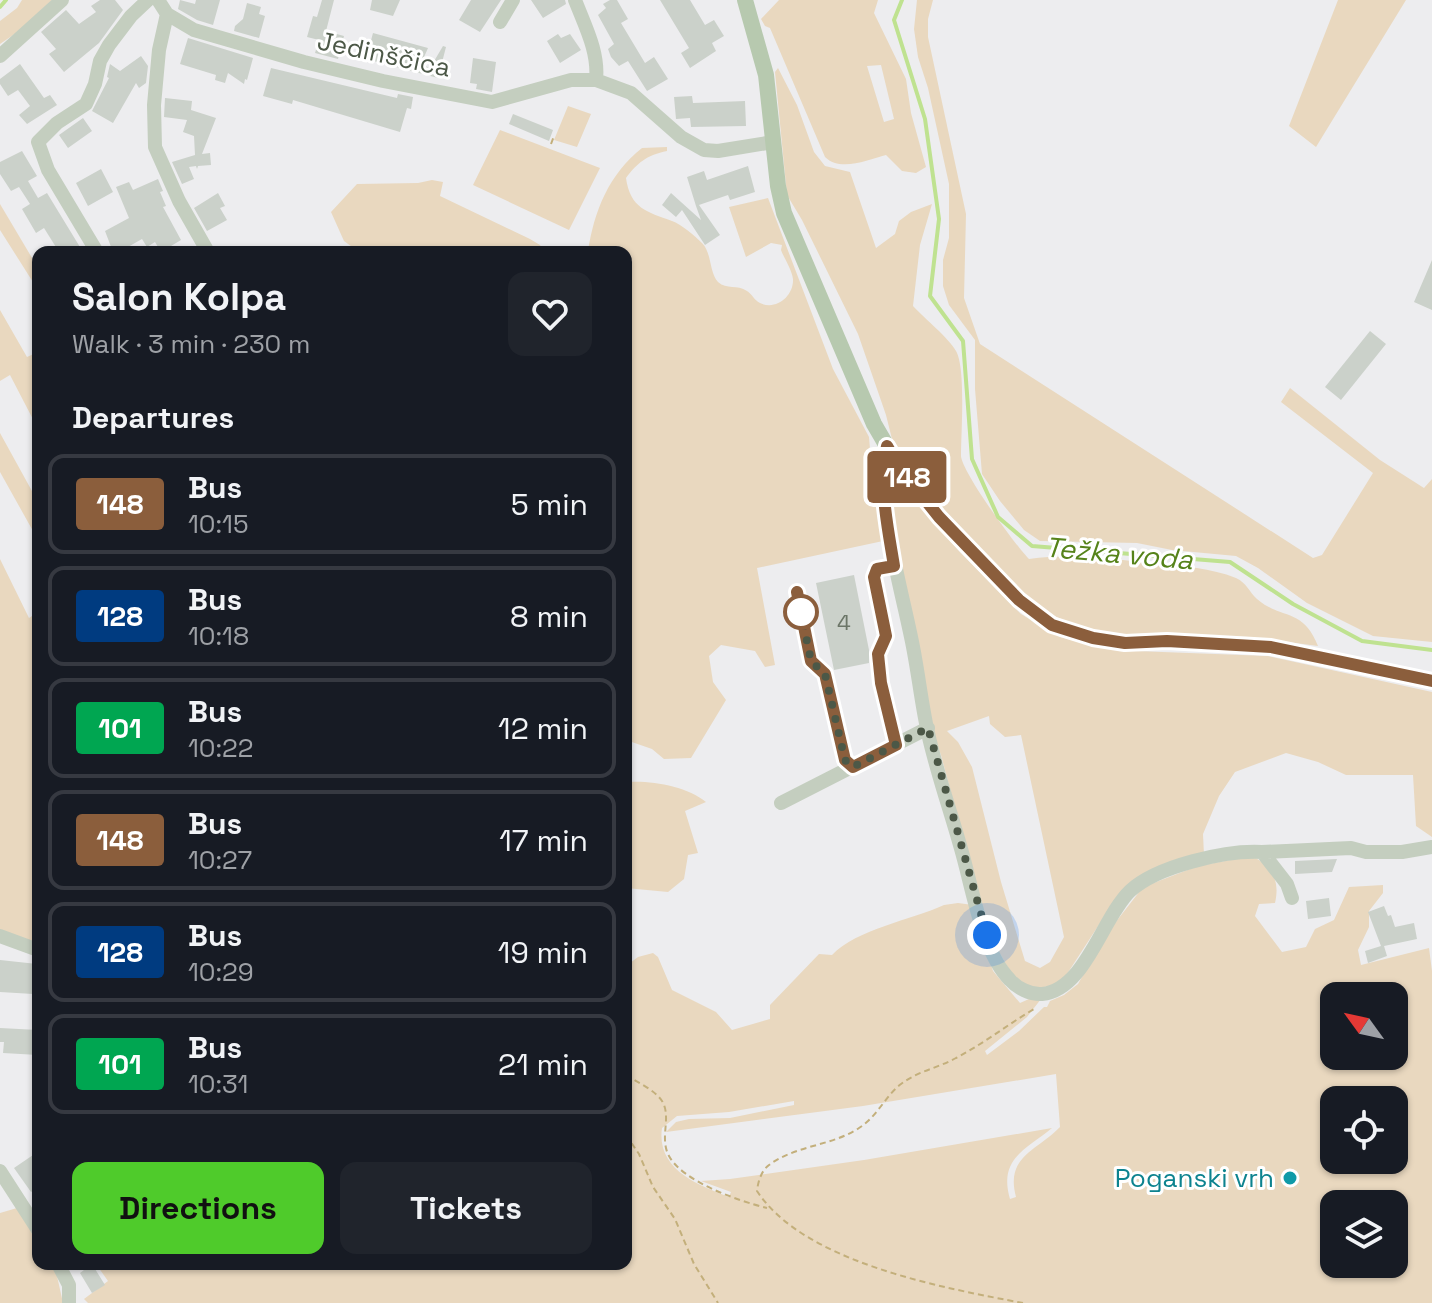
<!DOCTYPE html>
<meta charset="utf-8">
<style>
:root{--surface:#171b24;--page:#20242c;--text:#f1f3f6;--muted:#9ea1a6;--line:#363941;--accent:#4fcb2b}
body{margin:0;font-family:"Space Grotesk",sans-serif;background:var(--page);color:var(--text);height:100vh;display:flex;flex-direction:column;font-size:30px;white-space:nowrap}
*{box-sizing:border-box;margin:0}
p{font-size:26px;color:var(--muted)}
.icon{flex:none;width:44px;height:44px;fill:none;stroke:currentColor;stroke-width:2;stroke-linecap:round;stroke-linejoin:round}
.map{position:relative;flex:1;overflow:hidden}
.panel{position:absolute;left:32px;top:246px;width:600px;height:1024px;display:flex;flex-direction:column;background:var(--surface);border-radius:16px;box-shadow:0 2px 6px #0004}
.panel>*{flex:none}
.badge{padding:0 16px;border-radius:6px;font-size:28px;line-height:52px}
.needle{width:52px;rotate:303deg}
.tools{position:absolute;left:1320px;top:982px;display:grid;gap:16px}
.tools a{display:grid;place-items:center;width:88px;height:88px;border-radius:16px;background:var(--surface);box-shadow:0 2px 6px #0004;font-size:40px}
.you{position:absolute;width:40px;height:40px;margin:-20px;border:6px solid #fff;border-radius:50%;background:#1a73e8;box-shadow:0 0 0 12px #1a73e833}
.map>.badge{position:absolute;translate:-50% -50%;box-shadow:0 0 0 4px #fff}
h2{padding:0 40px;font-size:30px;line-height:72px}
.round{display:grid;place-items:center;flex:none;width:84px;height:84px;border-radius:16px;background:var(--page)}
.head{display:flex;align-items:center;justify-content:space-between;height:136px;padding:0 40px}
h1{font-size:38px;font-weight:700;line-height:60px}
.cta{display:flex;gap:16px;margin-top:auto;padding:16px 40px}
.cta a{flex:1;height:92px;border-radius:16px;background:var(--accent);color:#111;font-size:32px;font-weight:700;line-height:92px;text-align:center}
.cta a+a{background:var(--page);color:var(--text)}
ul{padding:0;list-style:none}
li{display:flex;align-items:center;gap:24px;height:100px;margin:0 16px 12px;padding:0 24px;border:4px solid var(--line);border-radius:16px}
li div{flex:1}
li b{display:block;font-size:30px}
li em{font-style:normal}
li .badge{min-width:88px;font-weight:700;text-align:center}
.map>svg:first-child{display:block}
.green{fill:#e9d8bf;fill-rule:evenodd}
.lines{fill:none;stroke-linecap:round;stroke-linejoin:round}
.stream{stroke:#bfe290;stroke-width:4}
.building{fill:#cbd1ca}
.path{stroke:#c3af7b;stroke-width:2;stroke-dasharray:6 4;stroke-linecap:butt}
.minor{stroke:#c4cebf;stroke-width:14}
.major{stroke:#b7c9af;stroke-width:16}
.line-casing{stroke:#fff;stroke-width:18}
.line{stroke:#8b5e3c;stroke-width:12}
.walk{stroke:#4c5847;stroke-width:8;stroke-dasharray:0 14.4}
.stop-dot{fill:#fff;stroke:#8b5e3c;stroke-width:4}
.culture-dot{fill:#0f9aa8;stroke:#fff;stroke-width:3}
.labels{text-anchor:middle;dominant-baseline:central;stroke-width:6;stroke-linejoin:round;paint-order:stroke}
.number-label{font-size:22px;fill:#6c7668}
.street-label{font-size:26px;fill:#4c5847;stroke:#fff}
.culture-label{font-size:26px;fill:#0d838f;stroke:#fff;text-anchor:end}
.water-label{font-size:28px;font-style:italic;fill:#56831a;stroke:#fff}
</style>
<div class="map">
<svg width="1432" height="1303" viewBox="0 0 1432 1303">
<rect width="100%" height="100%" fill="#ededef"/>
<path class="green" d="M22,0H52L19,31L0,44V21L17,8Z
M779,0H878L874,13L906,79L911,113L926,167L916,173L902,171L886,155C868,160 840,172 825,157L770,28L765,26L761,19ZM881,65L894,119L884,122L867,66Z
M917,0H933L928,19V37L966,214L964,298L980,344L1313,558L1322,555L1373,473L1281,402L1290,388L1380,460L1424,488L1432,479V642L1373,636L1307,603L1258,568L1236,556L1172,550L1137,543L1040,541L1024,530L1000,501L982,474L975,389V340L949,305L943,286V260L949,238V184L928,88L918,57L914,29Z
M1338,0H1406L1316,147L1289,126Z
M778,68L797,105L814,152L825,166L850,172L876,248L895,234L899,221L911,212L932,204L920,245L913,306C925,319 948,337 956,351C966,368 961,433 961,456C962,472 1015,545 1029,559C1073,553 1113,559 1157,564C1183,566 1211,568 1236,578C1247,583 1249,592 1257,599C1281,620 1303,607 1318,646L1250,637L1127,635L1081,628L1052,615L1033,603L1012,583L938,504L894,447L886,415L858,334L802,220L787,195L775,72Z
M568,106L591,114L577,147L554,140Z
M500,130L600,168L569,230L473,185Z
M667,147V151C647,155 637,163 626,178C630,208 647,212 672,221C681,224 695,236 702,243C712,253 709,272 718,282C727,290 737,284 747,291C752,294 754,300 760,303C776,311 794,296 793,279C792,270 784,258 781,250L782,245L771,243L746,257L729,207L768,198L833,369L869,437L873,485L883,541L757,568L775,665L765,667L755,651L721,645L709,656L713,682L726,700L691,758L664,759L652,749L626,740V252H588C594,211 609,174 642,148Z
M432,180L443,182L440,196L530,239L540,245L544,252H359L344,241L331,212L357,184L418,183Z
M0,204L38,268V290L0,230Z
M0,310L27,357L38,352V429L10,375L0,381Z
M0,433L38,502V540L0,472Z
M892,479L898,481L959,551L1021,614L1060,637L1090,645L1136,651L1268,656L1432,692V837L1416,826L1413,775H1346L1318,762L1286,753L1235,772L1219,796L1203,834L1204,855L1113,903L1067,974L1056,985L1032,989L1013,976L989,935L941,755L934,736L897,555L888,483ZM989,716L990,724L1005,737L1021,735L1064,937L1050,962L1040,968L1025,961L1001,882L972,767L958,742L947,731Z
M0,559L29,618L38,612V947L0,931Z
M626,782C651,780 687,786 706,802L685,811L698,853L688,855L684,879L668,892L626,888Z
M1252,856C1273,867 1280,881 1275,903L1259,904L1255,916L1282,952L1306,947L1315,929L1334,920L1349,887L1383,885V893L1369,911V927L1358,950L1361,965L1429,948L1432,971V1303H88L84,1299L108,1281L96,1264H626V966L638,957L653,953L658,957L672,990L716,1012L732,1030L770,1019V1005L819,954L832,955C857,929 911,920 944,905L958,903L973,905L993,971L1020,1003L1029,999H1041L1027,1017L985,1051L987,1055L1019,1031L1044,1007H1047L1050,1001L1064,995L1078,984L1108,932L1143,887L1198,866ZM1334,996H1394V1056H1334ZM1056,1074L1060,1127C1037,1151 1005,1156 1016,1197L1010,1199C998,1158 1027,1149 1052,1128L864,1160L730,1179L701,1181L731,1192L729,1197C697,1185 656,1169 662,1128L677,1116L729,1112L794,1101V1105L730,1118L689,1119L676,1122L666,1132L863,1106ZM1334,1100H1394V1160H1334ZM1334,1204H1394V1264H1334Z
M17,1208L38,1241V1264H51L57,1276L63,1303H0V1213Z"/>
<g class="lines">
<path class="stream" d="M902,0L894,20L925,119L939,219L930,296L963,341L972,459L998,517L1032,546L1230,562L1293,604L1362,641L1432,650
M0,7L6,0"/>
</g>
<path class="building" d="M100,0H115L123,10L99,43L64,72L49,54L56,49L41,32L66,10L79,24L96,12L91,6Z
M180,0L195,4L196,0H220L213,25L197,20L178,9Z
M322,0H334L326,31L344,36L338,59L315,53L319,40L307,37L313,16L317,17Z
M372,0H400L393,16L370,10Z
M471,0H501L480,32L459,20Z
M531,0H565L566,4L543,18Z
M610,0H617L628,19L621,23L645,63L654,57L668,79L647,91L628,61L619,66L611,57L608,49L614,44L598,15L606,8L603,4Z
M660,0H690L705,25L714,20L724,36L712,43L716,51L690,68L681,53L689,48Z
M247,3L261,7L259,14L265,16L259,38L234,31L235,26L243,19Z
M373,33L428,48L421,64L430,68L443,46L446,47L438,78L366,59Z
M558,34L561,38L570,34L581,50L560,63L547,41Z
M188,38L253,58L247,80L245,79L244,84L228,73L225,83L215,80L216,75L180,64Z
M141,56L148,66L146,83L139,88L136,83L113,123L92,111L109,78L107,77L110,64L120,71Z
M473,58L496,62L492,92L476,89L477,84L470,83Z
M20,64L44,98L50,95L57,105L27,124L19,115L30,106L18,90L8,96L0,84V79Z
M271,68L397,98L398,94L413,97L411,109L407,108L400,132L293,100L292,104L263,96Z
M692,96L693,103L745,101L746,126L691,127L690,118L676,119L674,97Z
M165,98L192,101L191,110L216,118L202,154L210,153L211,165L198,166L197,169L196,166L189,167L194,179L182,184L172,162L195,155L194,136L183,132L187,120L164,117Z
M513,114L553,130L549,141L509,124Z
M83,118L92,131L68,148L59,135Z
M22,151L37,176L28,181L38,198L47,193L83,252H59L44,228L36,233L22,209L30,204L19,187L11,191L0,174V162Z
M748,166L755,192L730,200L728,195L696,206L687,177L704,171L707,180Z
M101,169L113,192L88,206L76,183Z
M158,179L163,191L160,192L166,206L163,207L181,240L161,252L155,242L147,247L142,239L119,252H113L105,231L129,218L116,187L129,182L133,190Z
M218,193L225,206L220,208L227,220L207,231L194,208Z
M671,193L701,220L696,206L699,205L720,235L705,245L682,210L676,217L662,205Z
M1432,260V310L1414,302Z
M1370,331L1386,344L1341,400L1325,387Z
M854,575L869,650V663L834,670L816,583Z
M1337,859L1332,872L1295,874V861Z
M1329,898L1331,916L1308,919L1306,901Z
M1384,906L1388,916L1391,915L1395,927L1414,923L1417,939L1384,946L1387,956L1368,963L1365,951L1381,946L1368,912Z
M0,960L37,964L33,994L0,992Z
M0,1028L38,1030V1055L3,1053L4,1042H0Z
M33,1155L38,1162V1187L31,1192L14,1168Z
M92,1264L105,1285L92,1293L80,1273Z"/>
<g class="lines">
<path class="path" d="M551,144L554,136
M626,1075C637,1082 655,1090 662,1101C672,1117 659,1138 669,1156C683,1182 739,1201 767,1208
M626,1135L639,1154L653,1187L675,1219L694,1264L718,1303
M1023,1303C944,1288 804,1263 757,1191C758,1182 761,1171 769,1165C796,1145 832,1146 859,1128C878,1116 885,1096 901,1084C918,1071 938,1068 956,1058C983,1044 1007,1025 1034,1009"/>
<path class="minor" d="M158,0L167,14L194,30L304,62L383,81L492,102L571,80H596L631,93L681,137L704,150L718,151L773,142
M575,0C585,26 599,52 596,80
M167,14L159,50L154,105L155,147L179,201L208,252
M500,22L513,0
M0,56L62,0
M97,252L48,170L38,142L57,123L86,104L95,84L100,61L109,45L131,16L148,0
M887,446C882,470 884,495 887,518C892,559 903,598 911,637C918,669 921,702 928,733C937,774 952,815 963,856C973,892 983,953 1010,980C1017,988 1031,995 1042,994C1085,990 1102,918 1130,891C1157,866 1226,850 1262,852L1287,884L1292,898
M894,566L877,569L874,577L886,636L878,654L881,683L896,745
M797,592L811,661L825,674L845,760L853,767
M781,803L928,728
M1262,852L1351,848L1366,852H1402L1432,847
M0,936L38,950
M0,1171L38,1230
M58,1264L69,1285V1303"/>
<path class="major" d="M745,0L766,75L778,186L784,213L874,424L899,467L939,517L1019,600L1036,614L1052,625L1093,638L1125,643L1167,641L1271,647L1432,681"/>
</g>
<g class="lines">
<defs>
<path id="line" d="M797,592L811,661L825,674L845,760L853,767L896,745L881,683L878,654L886,636L874,577L877,569L894,566C888,528 878,485 887,446L899,467L939,517L1019,600L1052,625L1093,638L1125,643L1167,641L1271,647L1432,681"/>
</defs>
<use href="#line" class="line-casing"/>
<use href="#line" class="line"/>
<path class="walk" d="M801,612L811,661L825,674L845,760L853,767L928,728L987,935"/>
</g>
<circle class="stop-dot" cx="801" cy="612" r="16"/>
<circle class="culture-dot" cx="1290" cy="1178" r="8"/>
<g class="labels">
<g class="number-label">
<text x="844" y="622">4</text>
</g>
<g class="street-label">
<text transform="translate(384 54) rotate(12)">Jedinščica</text>
</g>
<g class="culture-label">
<text x="1274" y="1178">Poganski vrh</text>
</g>
<g class="water-label">
<text transform="translate(1119 553) rotate(5)">Težka voda</text>
</g>
</g>
</svg>
<div class="tools">
<a><svg class="needle" viewBox="-14 -14 28 28"><path d="M0-13l5 13h-10z" fill="#e53935"/><path d="M0 13l5-13h-10z" fill="#9ea1a6"/></svg></a>
<a><svg class="icon" aria-label="locate" viewBox="0 0 24 24"><circle cx="12" cy="12" r="6"/><path d="M12 2v4M12 18v4M2 12h4M18 12h4"/></svg></a>
<a><svg class="icon" aria-label="layers" viewBox="0 0 24 24"><path d="M12 4l9 5-9 5-9-5zM3 14l9 5 9-5"/></svg></a>
</div>
<div class="you" style="left:987px;top:935px"></div>
<b class="badge" style="left:907px;top:477px;background:#8b5e3c;color:#fff">148</b>
<section class="panel">
<div class="head"><div><h1>Salon Kolpa</h1><p>Walk · 3 min · 230 m</p></div><a class="round"><svg class="icon" aria-label="heart" viewBox="0 0 24 24"><path d="M12 20l-8-8c-3-5 5-10 8-4 3-6 11-1 8 4z"/></svg></a></div>
<h2>Departures</h2>
<ul>
<li><span class="badge" style="background:#8b5e3c;color:#fff">148</span><div><b>Bus</b><p>10:15</p></div><em>5 min</em></li>
<li><span class="badge" style="background:#003b80;color:#fff">128</span><div><b>Bus</b><p>10:18</p></div><em>8 min</em></li>
<li><span class="badge" style="background:#00a651;color:#fff">101</span><div><b>Bus</b><p>10:22</p></div><em>12 min</em></li>
<li><span class="badge" style="background:#8b5e3c;color:#fff">148</span><div><b>Bus</b><p>10:27</p></div><em>17 min</em></li>
<li><span class="badge" style="background:#003b80;color:#fff">128</span><div><b>Bus</b><p>10:29</p></div><em>19 min</em></li>
<li><span class="badge" style="background:#00a651;color:#fff">101</span><div><b>Bus</b><p>10:31</p></div><em>21 min</em></li>
</ul>
<div class="cta"><a>Directions</a><a>Tickets</a></div>
</section>
</div>
